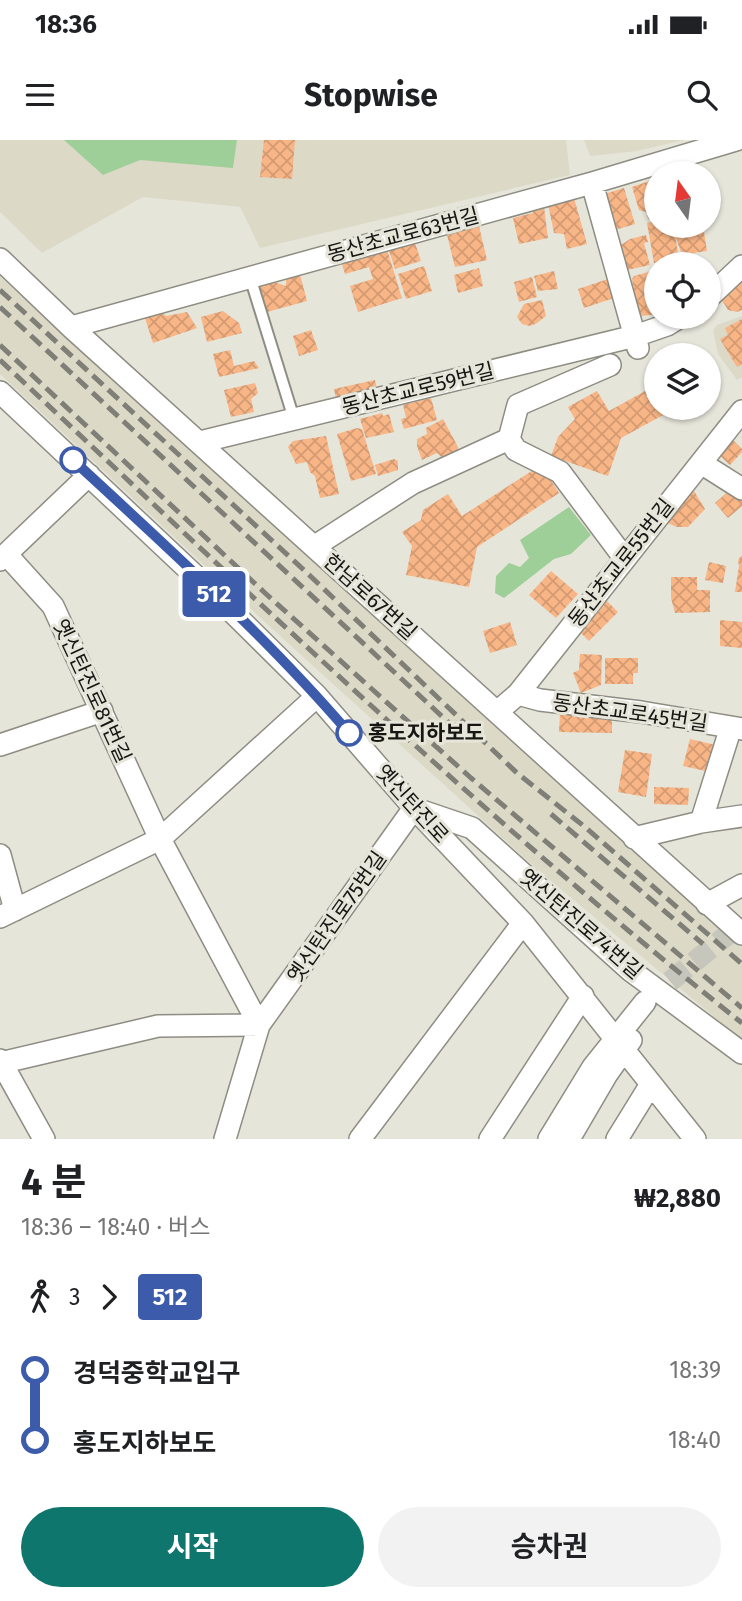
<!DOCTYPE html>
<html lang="ko">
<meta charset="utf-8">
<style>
:root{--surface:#fff;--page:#f2f2f2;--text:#202124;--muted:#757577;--accent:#0f766e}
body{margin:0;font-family:"Fira Sans","Noto Sans KR",sans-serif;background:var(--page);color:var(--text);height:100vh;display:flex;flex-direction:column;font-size:26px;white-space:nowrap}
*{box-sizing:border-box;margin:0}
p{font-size:23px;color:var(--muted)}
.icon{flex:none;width:38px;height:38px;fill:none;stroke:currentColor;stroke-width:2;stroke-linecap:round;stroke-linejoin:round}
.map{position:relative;height:999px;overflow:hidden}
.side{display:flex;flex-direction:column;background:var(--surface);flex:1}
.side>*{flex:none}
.badge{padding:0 14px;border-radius:5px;font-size:24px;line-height:46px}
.needle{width:46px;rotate:346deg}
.tools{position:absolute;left:644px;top:21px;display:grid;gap:14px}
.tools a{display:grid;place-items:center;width:77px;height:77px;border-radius:50%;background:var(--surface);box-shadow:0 2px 5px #0004;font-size:35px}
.map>.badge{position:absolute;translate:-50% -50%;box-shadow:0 0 0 4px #fff}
.legs{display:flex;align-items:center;gap:10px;height:77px;padding:0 21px;font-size:23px}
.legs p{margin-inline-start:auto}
.summary{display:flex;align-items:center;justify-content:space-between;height:119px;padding:0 21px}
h1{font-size:38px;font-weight:700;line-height:52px}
.action{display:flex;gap:14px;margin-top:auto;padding:14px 21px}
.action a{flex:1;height:80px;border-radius:42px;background:var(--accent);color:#fff;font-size:28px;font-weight:700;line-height:80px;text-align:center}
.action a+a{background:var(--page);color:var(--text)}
ul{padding:0 21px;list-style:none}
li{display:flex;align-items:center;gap:24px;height:70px;font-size:26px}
li i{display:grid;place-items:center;width:10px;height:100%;margin:0 9px;background:currentColor}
li i::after{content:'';width:18px;height:18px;margin:-9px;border:5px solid;border-radius:50%;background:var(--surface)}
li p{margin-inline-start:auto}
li:first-child i{background:linear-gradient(#0000 50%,currentColor 0)}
li:last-child i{background:linear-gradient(currentColor 50%,#0000 0)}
.status{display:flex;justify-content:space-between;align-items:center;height:49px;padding:0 35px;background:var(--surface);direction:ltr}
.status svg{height:19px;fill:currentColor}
header{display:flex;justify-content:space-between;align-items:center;height:91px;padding:0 21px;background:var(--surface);font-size:32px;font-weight:700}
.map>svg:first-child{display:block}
.built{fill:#dcd9c7}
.green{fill:#9fcf98}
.building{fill:url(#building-cross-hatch)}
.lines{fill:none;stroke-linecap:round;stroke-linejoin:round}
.minor-tunnel{stroke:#c7c6bc;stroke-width:21;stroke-dasharray:21 10;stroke-linecap:butt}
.service-casing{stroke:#8e8d83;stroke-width:14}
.minor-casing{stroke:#8e8d83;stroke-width:24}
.service{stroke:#fff;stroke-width:10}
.minor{stroke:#fff;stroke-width:21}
.rail{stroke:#7f7e77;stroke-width:5;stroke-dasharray:14 7;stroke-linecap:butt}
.line-1-casing{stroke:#fff;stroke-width:16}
.line-1{stroke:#3d5bab;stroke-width:10}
.stop-1-dot{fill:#fff;stroke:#3d5bab;stroke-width:3.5}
.labels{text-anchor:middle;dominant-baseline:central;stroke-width:6;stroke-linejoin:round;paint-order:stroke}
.street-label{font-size:21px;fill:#171613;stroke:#e6e5da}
.stop-label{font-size:21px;font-weight:bold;fill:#171613;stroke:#e6e5da;text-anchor:start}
</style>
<div class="status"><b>18:36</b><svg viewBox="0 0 49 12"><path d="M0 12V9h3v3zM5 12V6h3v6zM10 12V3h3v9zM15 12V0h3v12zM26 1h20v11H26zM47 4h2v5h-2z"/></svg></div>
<header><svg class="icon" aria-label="menu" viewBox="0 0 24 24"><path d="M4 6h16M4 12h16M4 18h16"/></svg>Stopwise<svg class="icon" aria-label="search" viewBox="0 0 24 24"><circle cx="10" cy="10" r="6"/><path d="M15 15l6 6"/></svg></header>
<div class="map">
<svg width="742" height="999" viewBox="0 0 742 999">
<defs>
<pattern id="building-cross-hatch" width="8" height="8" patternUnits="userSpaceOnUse" patternTransform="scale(1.75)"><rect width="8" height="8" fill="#f8b586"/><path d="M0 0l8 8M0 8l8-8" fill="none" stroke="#d49b73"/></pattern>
</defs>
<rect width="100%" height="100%" fill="#e6e5da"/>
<path class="built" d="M0,0H566L570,35L260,108L240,67L143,57L42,113L0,72Z
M584,0H684L637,11L590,16Z
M0,135L715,785L742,806V900L540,732L267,484L0,234Z
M742,176V237L737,240L718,214L713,191L717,185Z"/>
<path class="green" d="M64,0H237L233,28L140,20L103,35Z
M569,367L591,395L571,414L554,419L504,458L495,453L496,436L509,423L520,427L529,418L520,400Z"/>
<path class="building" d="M264,0H295L292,39L260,37Z
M655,39L656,76L648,79L646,72L639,70L632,47Z
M624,48L635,84L612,91L601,55Z
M574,58L587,104L567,109L564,94L554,93L548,64Z
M544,67L548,98L519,104L513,78L533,73V70Z
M656,81V86H673L674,93L677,87L683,86H703L707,111L693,113L695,124H685L675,95L679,119L654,123L647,83Z
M464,85L466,90L479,86L487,120L455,127L447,95L454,94L453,88Z
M646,95L648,102L644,103L650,125L627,130L621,105L630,99Z
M414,100L421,121L395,129L388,108Z
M385,103L402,158L358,172L350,146L373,139L369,127L345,134L340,118Z
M424,126L432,151L406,159L398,134Z
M479,128L483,146L458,153L454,135Z
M299,131L307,161L267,172L258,143L268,140L286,146V134Z
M554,131L558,149L538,151L534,136Z
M652,131L656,135V174L642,176L637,172L632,139L634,136Z
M742,135V170L737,172L728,170L720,157Z
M532,137L537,157L519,162L514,142Z
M608,139L614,158L584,168L578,149Z
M542,160L546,176L537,183L530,186L522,184L517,177L524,164Z
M159,170L166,176L187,172L197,188L153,203L144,175Z
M223,171L239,183L242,193L207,202L201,177Z
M742,179V224L737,227L720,199L728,195L725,188Z
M311,190L318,210L299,216L293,196Z
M230,210L234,226L254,221L259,228L219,237L213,214Z
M375,240L378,254L337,263L334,249Z
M255,243L258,253L251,259L254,272L231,277L224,250Z
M656,245V268H676L621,298L608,336L551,316L558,297L575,279L568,267L597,251L609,271Z
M431,258L437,280L404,289L401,279L406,278L403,265Z
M382,273L383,276L389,274L394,292L366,298L360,279Z
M443,279L458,307V316L447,322L437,313L422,320L417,306V299L427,294L426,288Z
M357,288L362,289L376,334L351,341L337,294Z
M326,296L339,354L320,358L315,336L310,332L307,322L296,324L288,307L293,301Z
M731,298L742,309V312L730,325L717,313Z
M394,319L398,321V330L378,336L375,325Z
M541,325L559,353L477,407L469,447L406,435L412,406L402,392L421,380L423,370L448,354L462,376Z
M691,346L705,369L688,387H677L660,380Z
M731,349L742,356V366L728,378L715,363Z
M742,415V452H735L739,426L738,420Z
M709,422L726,426L723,443L705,440Z
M551,431L578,454L556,478L529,455Z
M671,437H697V450H710V472L675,473L671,458Z
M604,458L618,472L589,501L575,487Z
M720,480L742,482V508L720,506Z
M510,482L517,505L490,513L483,491Z
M580,514L602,515L601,545L581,553L573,533L579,530Z
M605,518H638V533H633V544H605Z
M560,573L612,574V593L559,592Z
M690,599L716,605L710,632L683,626Z
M625,610L652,614L646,657L618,652Z
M654,647L689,648L688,665L654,664Z"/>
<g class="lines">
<path class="minor-tunnel" d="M646,861L742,783"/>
<defs>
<path id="service" d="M250,137L294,279"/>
<path id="minor" d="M592,43L638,208
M0,119L71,187L742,794
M709,157L742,126
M71,187L592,43L736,0
M610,225L518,265L509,299L516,310L560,332L625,419
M0,252L206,446L317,556L414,668L523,783L695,999
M200,302L635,196L667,185L680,177
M701,323L742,349
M315,406L413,343L509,299
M7,415L53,466L160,699L259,885
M0,420L89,335
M518,554L540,560L641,572L742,589
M497,572L518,554L742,271
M0,605L102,571
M416,669L472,688L630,830L742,913
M701,682L731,587
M634,698L701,682L742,676
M0,715L15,770
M707,764L742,745
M0,777L160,699L317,556
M0,920L44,999
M0,923L158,886L259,885
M225,999L259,885L414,668
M360,999L523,783
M490,999L583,856
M549,999L593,927L645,862
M569,999L607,934L631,900
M617,999L651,944"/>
</defs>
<use href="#service" class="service-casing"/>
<use href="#minor" class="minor-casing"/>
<use href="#service" class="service"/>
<use href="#minor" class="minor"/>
<path class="rail" d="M0,150L305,431L517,633L585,687L742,824
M0,167L460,593
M0,205L265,453L471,638L742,868
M0,220C242,447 482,677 742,883
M551,674L703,804"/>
</g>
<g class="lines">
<defs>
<path id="line-1" d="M73,320C166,406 267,497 349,593"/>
</defs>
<use href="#line-1" class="line-1-casing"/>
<use href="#line-1" class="line-1"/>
</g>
<g class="stop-1-dot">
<circle cx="73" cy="320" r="12"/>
<circle cx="349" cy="593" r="12"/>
</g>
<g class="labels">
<g class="street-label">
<text transform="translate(403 95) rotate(-15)">동산초교로63번길</text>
<text transform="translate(418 249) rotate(-14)">동산초교로59번길</text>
<text transform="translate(621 423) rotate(-52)">동산초교로55번길</text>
<text transform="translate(370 457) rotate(42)">한남로67번길</text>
<text transform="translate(92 551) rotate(65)">옛신탄진로81번길</text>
<text transform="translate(630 573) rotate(8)">동산초교로45번길</text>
<text transform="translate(412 664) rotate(48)">옛신탄진로</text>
<text transform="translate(337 777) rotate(-55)">옛신탄진로75번길</text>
<text transform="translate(581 784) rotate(41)">옛신탄진로74번길</text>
</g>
<g class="stop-label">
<text x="368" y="593">홍도지하보도</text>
</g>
</g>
</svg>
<div class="tools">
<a><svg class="needle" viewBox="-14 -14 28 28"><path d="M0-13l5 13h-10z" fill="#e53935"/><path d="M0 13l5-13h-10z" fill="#757577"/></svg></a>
<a><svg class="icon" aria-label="locate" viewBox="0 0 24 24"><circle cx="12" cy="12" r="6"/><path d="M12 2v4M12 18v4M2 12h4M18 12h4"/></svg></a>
<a><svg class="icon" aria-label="layers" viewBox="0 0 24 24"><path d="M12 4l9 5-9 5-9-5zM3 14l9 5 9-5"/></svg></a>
</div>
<b class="badge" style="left:214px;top:454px;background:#3d5bab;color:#fff">512</b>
</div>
<section class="side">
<div class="summary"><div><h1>4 분</h1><p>18:36 – 18:40 · 버스</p></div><b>₩2,880</b></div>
<div class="legs"><svg class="icon" aria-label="walk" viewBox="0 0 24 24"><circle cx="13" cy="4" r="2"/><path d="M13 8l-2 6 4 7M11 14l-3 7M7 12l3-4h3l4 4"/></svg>3<svg class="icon" aria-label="forward" viewBox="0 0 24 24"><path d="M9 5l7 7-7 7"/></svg><b class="badge" style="background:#3d5bab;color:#fff">512</b></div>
<ul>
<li><i style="color:#3d5bab"></i><b>경덕중학교입구</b><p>18:39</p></li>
<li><i style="color:#3d5bab"></i><b>홍도지하보도</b><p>18:40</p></li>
</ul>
<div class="action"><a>시작</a><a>승차권</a></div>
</section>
